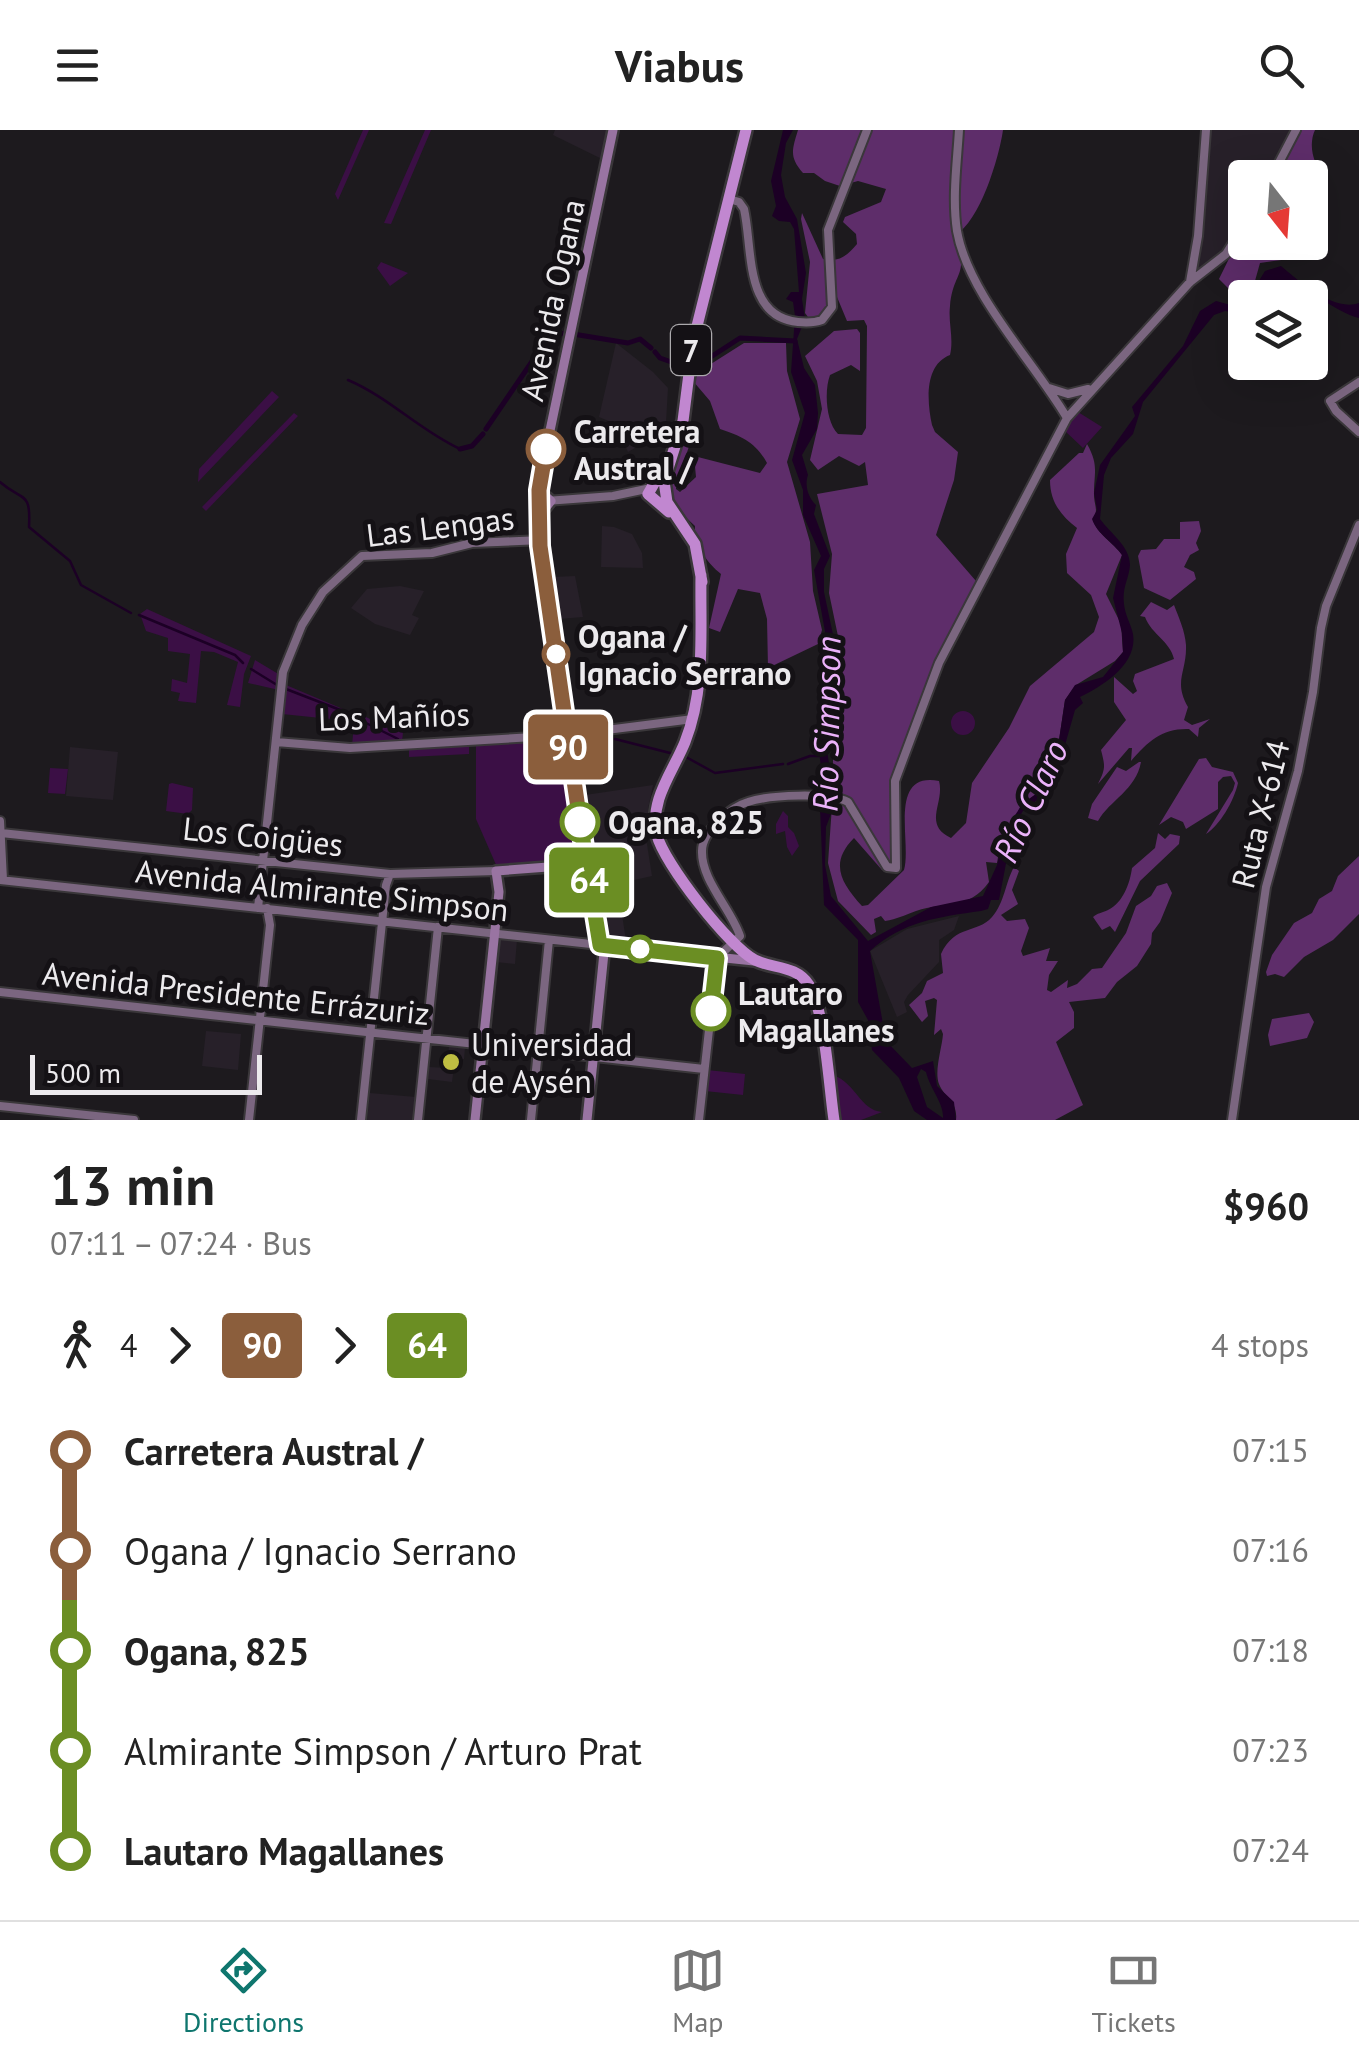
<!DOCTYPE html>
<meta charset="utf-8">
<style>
:root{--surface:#fff;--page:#f2f2f2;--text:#222;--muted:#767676;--line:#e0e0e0;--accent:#0f766e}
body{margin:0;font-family:"PT Sans",sans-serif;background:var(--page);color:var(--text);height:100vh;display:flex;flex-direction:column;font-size:38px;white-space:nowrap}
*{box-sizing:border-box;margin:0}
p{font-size:32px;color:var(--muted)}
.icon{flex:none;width:55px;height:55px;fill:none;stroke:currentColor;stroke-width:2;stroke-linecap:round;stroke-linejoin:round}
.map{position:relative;height:990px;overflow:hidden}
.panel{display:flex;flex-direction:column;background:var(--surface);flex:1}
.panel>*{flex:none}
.badge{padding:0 20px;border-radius:8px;font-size:35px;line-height:65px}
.needle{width:65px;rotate:163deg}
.fabs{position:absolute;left:1228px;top:30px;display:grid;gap:20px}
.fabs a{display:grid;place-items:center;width:100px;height:100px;border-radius:10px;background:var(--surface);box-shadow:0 10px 40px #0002;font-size:50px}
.scale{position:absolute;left:30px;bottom:25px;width:232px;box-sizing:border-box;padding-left:10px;border:5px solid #eceaed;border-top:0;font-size:28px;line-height:35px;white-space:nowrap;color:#eceaed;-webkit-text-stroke:8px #141115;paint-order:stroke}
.map>.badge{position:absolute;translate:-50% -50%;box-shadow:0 0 0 5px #fff}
.legs{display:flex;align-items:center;gap:15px;height:110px;padding:0 50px;font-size:32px}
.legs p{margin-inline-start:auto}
.summary{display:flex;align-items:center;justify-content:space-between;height:170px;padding:0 50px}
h1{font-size:55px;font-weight:700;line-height:75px}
ul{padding:0 50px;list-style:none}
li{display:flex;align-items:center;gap:35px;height:100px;font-size:38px}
li i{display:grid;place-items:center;width:15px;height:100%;margin:0 12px;background:currentColor}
li i::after{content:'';width:25px;height:25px;margin:-12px;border:8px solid;border-radius:50%;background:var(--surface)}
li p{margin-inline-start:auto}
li:first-child i{background:linear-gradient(#0000 50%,currentColor 0)}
li:last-child i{background:linear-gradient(currentColor 50%,#0000 0)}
header{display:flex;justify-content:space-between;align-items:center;height:130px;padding:0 50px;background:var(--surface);font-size:45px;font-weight:700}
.dock{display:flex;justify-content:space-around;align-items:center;height:140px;border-top:2px solid var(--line);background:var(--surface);font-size:28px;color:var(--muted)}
.dock a{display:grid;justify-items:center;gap:5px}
.dock .on{color:var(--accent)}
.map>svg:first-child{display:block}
.built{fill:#272029}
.green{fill:#3b0f45}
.forest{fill:#5e2d6a}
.water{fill:#1c0025;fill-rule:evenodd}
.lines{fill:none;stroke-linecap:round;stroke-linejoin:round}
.stream{stroke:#1c0025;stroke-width:2.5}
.canal{stroke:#1c0025;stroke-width:5}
.secondary-casing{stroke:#3a373a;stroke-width:12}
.primary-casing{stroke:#3a373a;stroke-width:14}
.highway-casing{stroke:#3a373a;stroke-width:16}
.secondary{stroke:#7b6680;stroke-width:8}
.primary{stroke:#9974a2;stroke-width:9}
.highway{stroke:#c187d0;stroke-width:11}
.line-1-casing{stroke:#fff;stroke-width:22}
.line-2-casing{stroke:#fff;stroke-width:22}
.line-1{stroke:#8b5e3c;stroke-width:15}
.line-2{stroke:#6b8e23;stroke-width:15}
.stop-1-dot{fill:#fff;stroke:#8b5e3c;stroke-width:5}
.stop-2-dot{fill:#fff;stroke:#6b8e23;stroke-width:5}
.poi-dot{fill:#bfbe42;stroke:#141115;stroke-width:4}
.labels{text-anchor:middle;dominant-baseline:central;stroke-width:10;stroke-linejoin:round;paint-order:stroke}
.shield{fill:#141115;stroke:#aba9ac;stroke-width:2.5}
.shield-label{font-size:30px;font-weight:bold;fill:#eceaed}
.street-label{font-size:32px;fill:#eceaed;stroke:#141115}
.stop-label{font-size:32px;font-weight:bold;fill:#eceaed;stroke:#141115;text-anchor:start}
.poi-label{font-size:32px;fill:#eceaed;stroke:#141115;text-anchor:start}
.water-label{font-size:35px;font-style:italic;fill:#ebb2fa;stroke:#141115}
</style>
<header><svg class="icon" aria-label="menu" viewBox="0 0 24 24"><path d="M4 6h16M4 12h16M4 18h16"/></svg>Viabus<svg class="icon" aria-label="search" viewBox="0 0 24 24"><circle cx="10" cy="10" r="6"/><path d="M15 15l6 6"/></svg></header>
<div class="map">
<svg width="1359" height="990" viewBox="0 0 1359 990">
<rect width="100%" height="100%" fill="#1d1a1e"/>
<path class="built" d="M555,0H610L604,30L553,5Z
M1209,0H1292L1266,47L1245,48V88L1229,118L1194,147Z
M616,213L653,242L668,258L665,310L652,308L628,322L623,311L628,299L599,287Z
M602,396L614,397L632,404L642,423L643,438L601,437Z
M575,446L583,487L559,489L553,447Z
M400,456L424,461L412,485L419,488L410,505L375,494L351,478L367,459Z
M70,617L118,622L113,670L66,666Z
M653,655L648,679L651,706L646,708L652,746L599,758L585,665Z
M604,782L622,784L626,811L609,810Z
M959,786L954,800L939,810V832L908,865L904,872L907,882L897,887L870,821L907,799Z
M498,808L517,810L515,834L496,832Z
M206,901L241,904L238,940L202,936Z
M449,916L465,918L464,929H455L452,952L428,949L429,937L447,938Z
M370,963L416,967L413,990H367Z"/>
<path class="green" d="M363,0H369L338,70L335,64Z
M425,0H431L391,94L384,93Z
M381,132L408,143L390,156L377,138Z
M272,261L279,267L198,352L199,339Z
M1078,282L1102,297L1083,318L1065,301Z
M294,283L298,286L206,381L202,377Z
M147,479L251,526L244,544L240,577L227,575L238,532L214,522L201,521L196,573L178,571L180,563L171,561L172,549L187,553L190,524L168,521V508L146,501L140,484Z
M255,530L280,545L279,560L248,553Z
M286,555L350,582V591L282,584Z
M951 593a12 12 0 1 1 24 0a12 12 0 1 1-24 0Z
M355,582L383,595L404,592L402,612L352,616Z
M563,610L582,728L497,737L476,689V613Z
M469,614V624L409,627V618Z
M50,638L68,639L65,664L48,663Z
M172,653L193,658L192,680L188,684L166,681L169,654Z
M783,681L788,686V697L794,703L799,716L792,726L787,717L785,701L776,704V694Z
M707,940L745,944L743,965L705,961Z
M833,945C856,953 860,980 882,982L861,990H842Z"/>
<path class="forest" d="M798,0H1003C999,28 980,92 955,105C970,148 953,140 950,176C948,193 954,208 950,225C924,235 927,272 932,295L935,302L958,322L954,350L936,405L976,451L975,459L934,532L894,650L896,729L882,740L854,708C829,733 841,753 862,776L868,775L904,740C912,713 887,641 939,651C945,673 922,694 951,708L966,693L972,653L1009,598L1030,556L1094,502L1099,487L1091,465L1067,443L1066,424L1077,398C1060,385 1050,371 1050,350L1079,323H1083L1087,314C1099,335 1094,342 1094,364C1094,376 1099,379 1093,390C1097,404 1113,412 1122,425L1106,464L1121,494L1123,522L1115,531L1076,555L1065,570L1056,630L1042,646L1036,664L1022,674L1000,716L997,733L986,732L989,752C968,781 946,771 916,781C905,785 897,789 885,791L881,786L874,789L876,802L871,805L838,771L828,733L833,661V544L839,511L829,463L832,424L817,364L868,355L865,332L859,336L839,326L818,340L810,330L822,279L817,251L805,226L834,201L857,199L860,203V241L851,235L830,245C824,261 826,292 838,304L862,305L866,298L867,196L864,190L847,191L837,167L828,184L811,191L805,183L810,132L801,89L802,83L823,129C839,132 846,127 857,114L856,104L843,92L845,87L881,72L886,59L858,51L840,56L825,51L814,43H803C789,27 792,20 798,0Z
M1298,0H1315C1308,15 1313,35 1325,47L1310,84V48H1272Z
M1245,96V112L1299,113L1289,129L1260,133L1253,158L1231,161L1219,149Z
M744,213H786L787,241L800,289L787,332L810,412L813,461L822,500L818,514L768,538L767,489L760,463L738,459L720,502L709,498L721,444C707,433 694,415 695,396L679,381L667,359L677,316L686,307L691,308C688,326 676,342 676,359L680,362L696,347L694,326L760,343L767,333C756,313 742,306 720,299L710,271L693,251L703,239Z
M1199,391L1201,401L1196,413L1199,420L1190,425L1184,437L1194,442L1196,449L1170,470L1144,458L1138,426L1141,420L1156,419L1164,409H1180V392Z
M1151,472L1167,480L1174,475C1179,488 1185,501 1186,515C1187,542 1173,551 1188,577L1184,590L1192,595L1210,589L1199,598L1198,607L1189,599C1163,598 1148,611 1131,631L1132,618H1129L1098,654C1106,638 1105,636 1101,620L1126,590L1114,572V547L1133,564L1137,561L1133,551L1135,544L1174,529C1170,511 1152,505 1145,487L1140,486Z
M1206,628L1212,637L1233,642L1238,653C1234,671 1220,695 1206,704L1233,660L1235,653L1231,646L1223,647L1218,652V679L1186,699L1183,692L1171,687L1159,695L1199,629Z
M1139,632H1141C1136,660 1110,670 1098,691L1088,688L1092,674L1117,637L1126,641Z
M1158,703L1165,709L1170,704L1180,706L1179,714L1140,751L1115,802L1110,796L1102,800L1093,787C1097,783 1102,783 1108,780C1123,773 1130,753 1132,738L1155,718Z
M1359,726V784L1333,810L1304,827L1284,847L1275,844L1267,846L1266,842L1272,825L1294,793L1312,783L1319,769L1332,761L1338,746Z
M1014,737L1019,741L1012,760L1018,774L1001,785L1007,791L1025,789L1029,798L1021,821L1023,826L1050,818L1046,831H1058L1049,845L1047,860L1051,862L1068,850L1067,858L1077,854L1092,839L1102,838L1126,803L1136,776L1151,766L1157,756L1167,753L1172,763L1160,792L1152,803L1151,814L1137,836L1117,852L1105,868L1069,872L1074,882V898L1056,912L1083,975L1055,990H956C958,971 945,969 939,954C934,941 942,918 943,904L941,899L934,905L937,870L934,868L925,871L928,886L922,892L909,875L922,863L927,851L943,843L941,824C955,794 977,804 992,787C1005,772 1005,753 1014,737Z
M1309,883L1314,892L1307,908L1270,916L1268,905L1272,889Z"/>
<path class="water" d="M783,0H793L786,13L781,45L785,67L797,89L806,143L802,169L805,189L797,209L804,238L815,255L818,283L817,299L802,325L808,345C804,356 809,369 816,375L814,384L830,426L824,439V462L835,514L826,552L829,581L825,607L831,647V684L826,697L825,735L831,766L868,811L931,777L983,766L997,735L1005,702L1022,674L1036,664L1042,646L1056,630L1065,570L1075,555L1103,547L1123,522L1122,503L1113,468L1122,425C1113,412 1097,404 1092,389L1097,380L1094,363L1100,335L1135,286L1132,277L1183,216L1200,181L1216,171L1238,177L1245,172V178L1238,183L1225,181L1214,185L1143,272L1133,304L1111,328L1104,345L1100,389C1110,403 1130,416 1130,435C1129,449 1122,457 1124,474C1125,485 1131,494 1133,504C1138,534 1103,556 1080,567L1083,573L1075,580L1059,636L1045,664L1023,681L1013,697L999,770H991L988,779L981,781C939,787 903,791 870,821L886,911L912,938L933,931L937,956L954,972L956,990H927L914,981L899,948L872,920L868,890L858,872V810L824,775L820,677L817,669C825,653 821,638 819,622C817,596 823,567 822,540L829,531V524L814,440L821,426L803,385V360L792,330L805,283L791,242L795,186L793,172L786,169L791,162H799L794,99L790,92L779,91L772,86L776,76L771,51ZM921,939L926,942C930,959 944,973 943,988L927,977L917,947Z
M1281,136C1300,152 1334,182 1359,173V188C1334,183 1299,147 1277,152C1266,155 1259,165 1249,167L1265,141Z"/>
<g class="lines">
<path class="stream" d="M348,250C390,268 419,300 460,319
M0,352C23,372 31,360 29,397L70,431L81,455L131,483
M139,485L235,525L243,533
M251,539L277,555
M286,559L348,583
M354,587L398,609
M615,609L674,624
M686,627L715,643L783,634
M788,634L810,626H820"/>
<path class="canal" d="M573,204L628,213L640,209L651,218
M655,222L660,228L677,234L687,230
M692,228L703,232L740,208L795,211
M486,299L550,205L567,203
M460,319L472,316L483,304"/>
<defs>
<path id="secondary" d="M959,0C957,33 952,68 957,101C968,164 1034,232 1067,288
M1271,48L1296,0
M729,69L739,72L744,79C753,119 744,187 798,192C808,193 814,193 822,190L832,177L828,100L867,0
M1190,152L1198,106L1206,0
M1359,252L1330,271L1336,281L1359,302
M1049,258L1068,264L1088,259
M546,371L613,366L651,358
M276,612L350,618L567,605L693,589
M0,691L3,750
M1,703L390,744L496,741
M0,750L600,815
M258,778L283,542L302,495L323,462L362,426L432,423L472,413L542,410
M0,862L704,939
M0,976L134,990
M249,990L270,795L267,778
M361,990L386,755L390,744
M418,990L438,797
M531,990L549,810
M699,990L717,828L740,806C731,779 701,750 702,721C702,701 731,677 748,672C769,665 829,662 848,672L887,737L896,738L895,651L939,533L1067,288L1190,152L1226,124L1245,94
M1232,990L1266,757L1298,641L1313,562L1321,498L1326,476L1359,395"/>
<path id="primary" d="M613,0L543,334L539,372L540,416L600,815L754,831
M539,360L551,371L540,385
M475,990L499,762L496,741L588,734
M587,990L605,813"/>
<path id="highway" d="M662,340L648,364L669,382
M701,445C700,500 706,559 685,612C673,642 649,670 657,705C663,732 730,818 755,830C773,839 796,835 809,855C825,880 829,957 834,990
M702,452L695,414L667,372L664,351L683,291L693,212L746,0"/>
</defs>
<use href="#secondary" class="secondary-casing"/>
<use href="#primary" class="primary-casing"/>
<use href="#highway" class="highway-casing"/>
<use href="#secondary" class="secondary"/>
<use href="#primary" class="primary"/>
<use href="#highway" class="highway"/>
</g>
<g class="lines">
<defs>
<path id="line-1" d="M546,319L539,360L540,416L580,692"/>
<path id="line-2" d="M580,692L600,815L717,828L711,881"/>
</defs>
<use href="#line-1" class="line-1-casing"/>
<use href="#line-2" class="line-2-casing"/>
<use href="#line-1" class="line-1"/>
<use href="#line-2" class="line-2"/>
</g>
<g class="stop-1-dot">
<circle cx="546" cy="319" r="18"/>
<circle cx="556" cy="524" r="12"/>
</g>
<g class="stop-2-dot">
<circle cx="580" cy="692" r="18"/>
<circle cx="640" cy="819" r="12"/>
<circle cx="711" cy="881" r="18"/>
</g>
<circle class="poi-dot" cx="451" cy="932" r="10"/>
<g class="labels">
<rect class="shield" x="671" y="195" width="40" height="50" rx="8"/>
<g class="shield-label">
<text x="691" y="220">7</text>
</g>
<g class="street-label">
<text transform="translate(552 170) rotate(-78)">Avenida Ogana</text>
<text transform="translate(440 396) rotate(-7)">Las Lengas</text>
<text transform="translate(394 586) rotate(-2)">Los Mañíos</text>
<text transform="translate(1260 684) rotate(-76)">Ruta X-614</text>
<text transform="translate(263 706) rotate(6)">Los Coigües</text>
<text transform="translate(322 760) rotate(6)">Avenida Almirante Simpson</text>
<text transform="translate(236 863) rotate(6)">Avenida Presidente Errázuriz</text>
</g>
<g class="stop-label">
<text x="574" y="301">Carretera<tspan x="574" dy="37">Austral /</tspan></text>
<text x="578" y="506">Ogana /<tspan x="578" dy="37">Ignacio Serrano</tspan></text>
<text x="608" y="692">Ogana, 825</text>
<text x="738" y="863">Lautaro<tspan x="738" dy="37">Magallanes</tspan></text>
</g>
<g class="poi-label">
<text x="471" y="914">Universidad<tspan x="471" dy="37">de Aysén</tspan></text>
</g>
<g class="water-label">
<text transform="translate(826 594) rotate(-89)">Río Simpson</text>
<text transform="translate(1030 671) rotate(-65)">Río Claro</text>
</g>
</g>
</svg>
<div class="fabs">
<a><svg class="needle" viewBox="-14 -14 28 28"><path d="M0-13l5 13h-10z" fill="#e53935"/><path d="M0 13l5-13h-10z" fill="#767676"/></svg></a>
<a><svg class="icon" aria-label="layers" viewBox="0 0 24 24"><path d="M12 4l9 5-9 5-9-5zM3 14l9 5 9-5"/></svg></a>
</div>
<div class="scale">500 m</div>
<b class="badge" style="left:568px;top:617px;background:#8b5e3c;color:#fff">90</b>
<b class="badge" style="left:589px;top:750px;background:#6b8e23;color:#fff">64</b>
</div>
<section class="panel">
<div class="summary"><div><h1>13 min</h1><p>07:11 – 07:24 · Bus</p></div><b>$960</b></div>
<div class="legs"><svg class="icon" aria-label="walk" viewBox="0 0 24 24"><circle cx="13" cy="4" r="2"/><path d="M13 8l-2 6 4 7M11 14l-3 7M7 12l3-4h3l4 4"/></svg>4<svg class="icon" aria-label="forward" viewBox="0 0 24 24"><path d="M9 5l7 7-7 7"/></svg><b class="badge" style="background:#8b5e3c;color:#fff">90</b><svg class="icon" aria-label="forward" viewBox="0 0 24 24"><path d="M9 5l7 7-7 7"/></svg><b class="badge" style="background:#6b8e23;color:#fff">64</b><p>4 stops</p></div>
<ul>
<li><i style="color:#8b5e3c"></i><b>Carretera Austral /</b><p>07:15</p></li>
<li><i style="color:#8b5e3c"></i><span>Ogana / Ignacio Serrano</span><p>07:16</p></li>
<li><i style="color:#6b8e23"></i><b>Ogana, 825</b><p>07:18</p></li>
<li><i style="color:#6b8e23"></i><span>Almirante Simpson / Arturo Prat</span><p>07:23</p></li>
<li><i style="color:#6b8e23"></i><b>Lautaro Magallanes</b><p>07:24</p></li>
</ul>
</section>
<nav class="dock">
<a class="on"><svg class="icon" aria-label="directions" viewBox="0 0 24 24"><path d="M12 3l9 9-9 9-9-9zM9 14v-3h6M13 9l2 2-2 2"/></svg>Directions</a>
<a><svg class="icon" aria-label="map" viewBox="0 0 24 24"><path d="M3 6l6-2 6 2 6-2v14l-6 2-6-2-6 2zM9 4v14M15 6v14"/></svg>Map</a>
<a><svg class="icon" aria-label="tickets" viewBox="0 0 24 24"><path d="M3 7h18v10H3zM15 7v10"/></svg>Tickets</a>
</nav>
